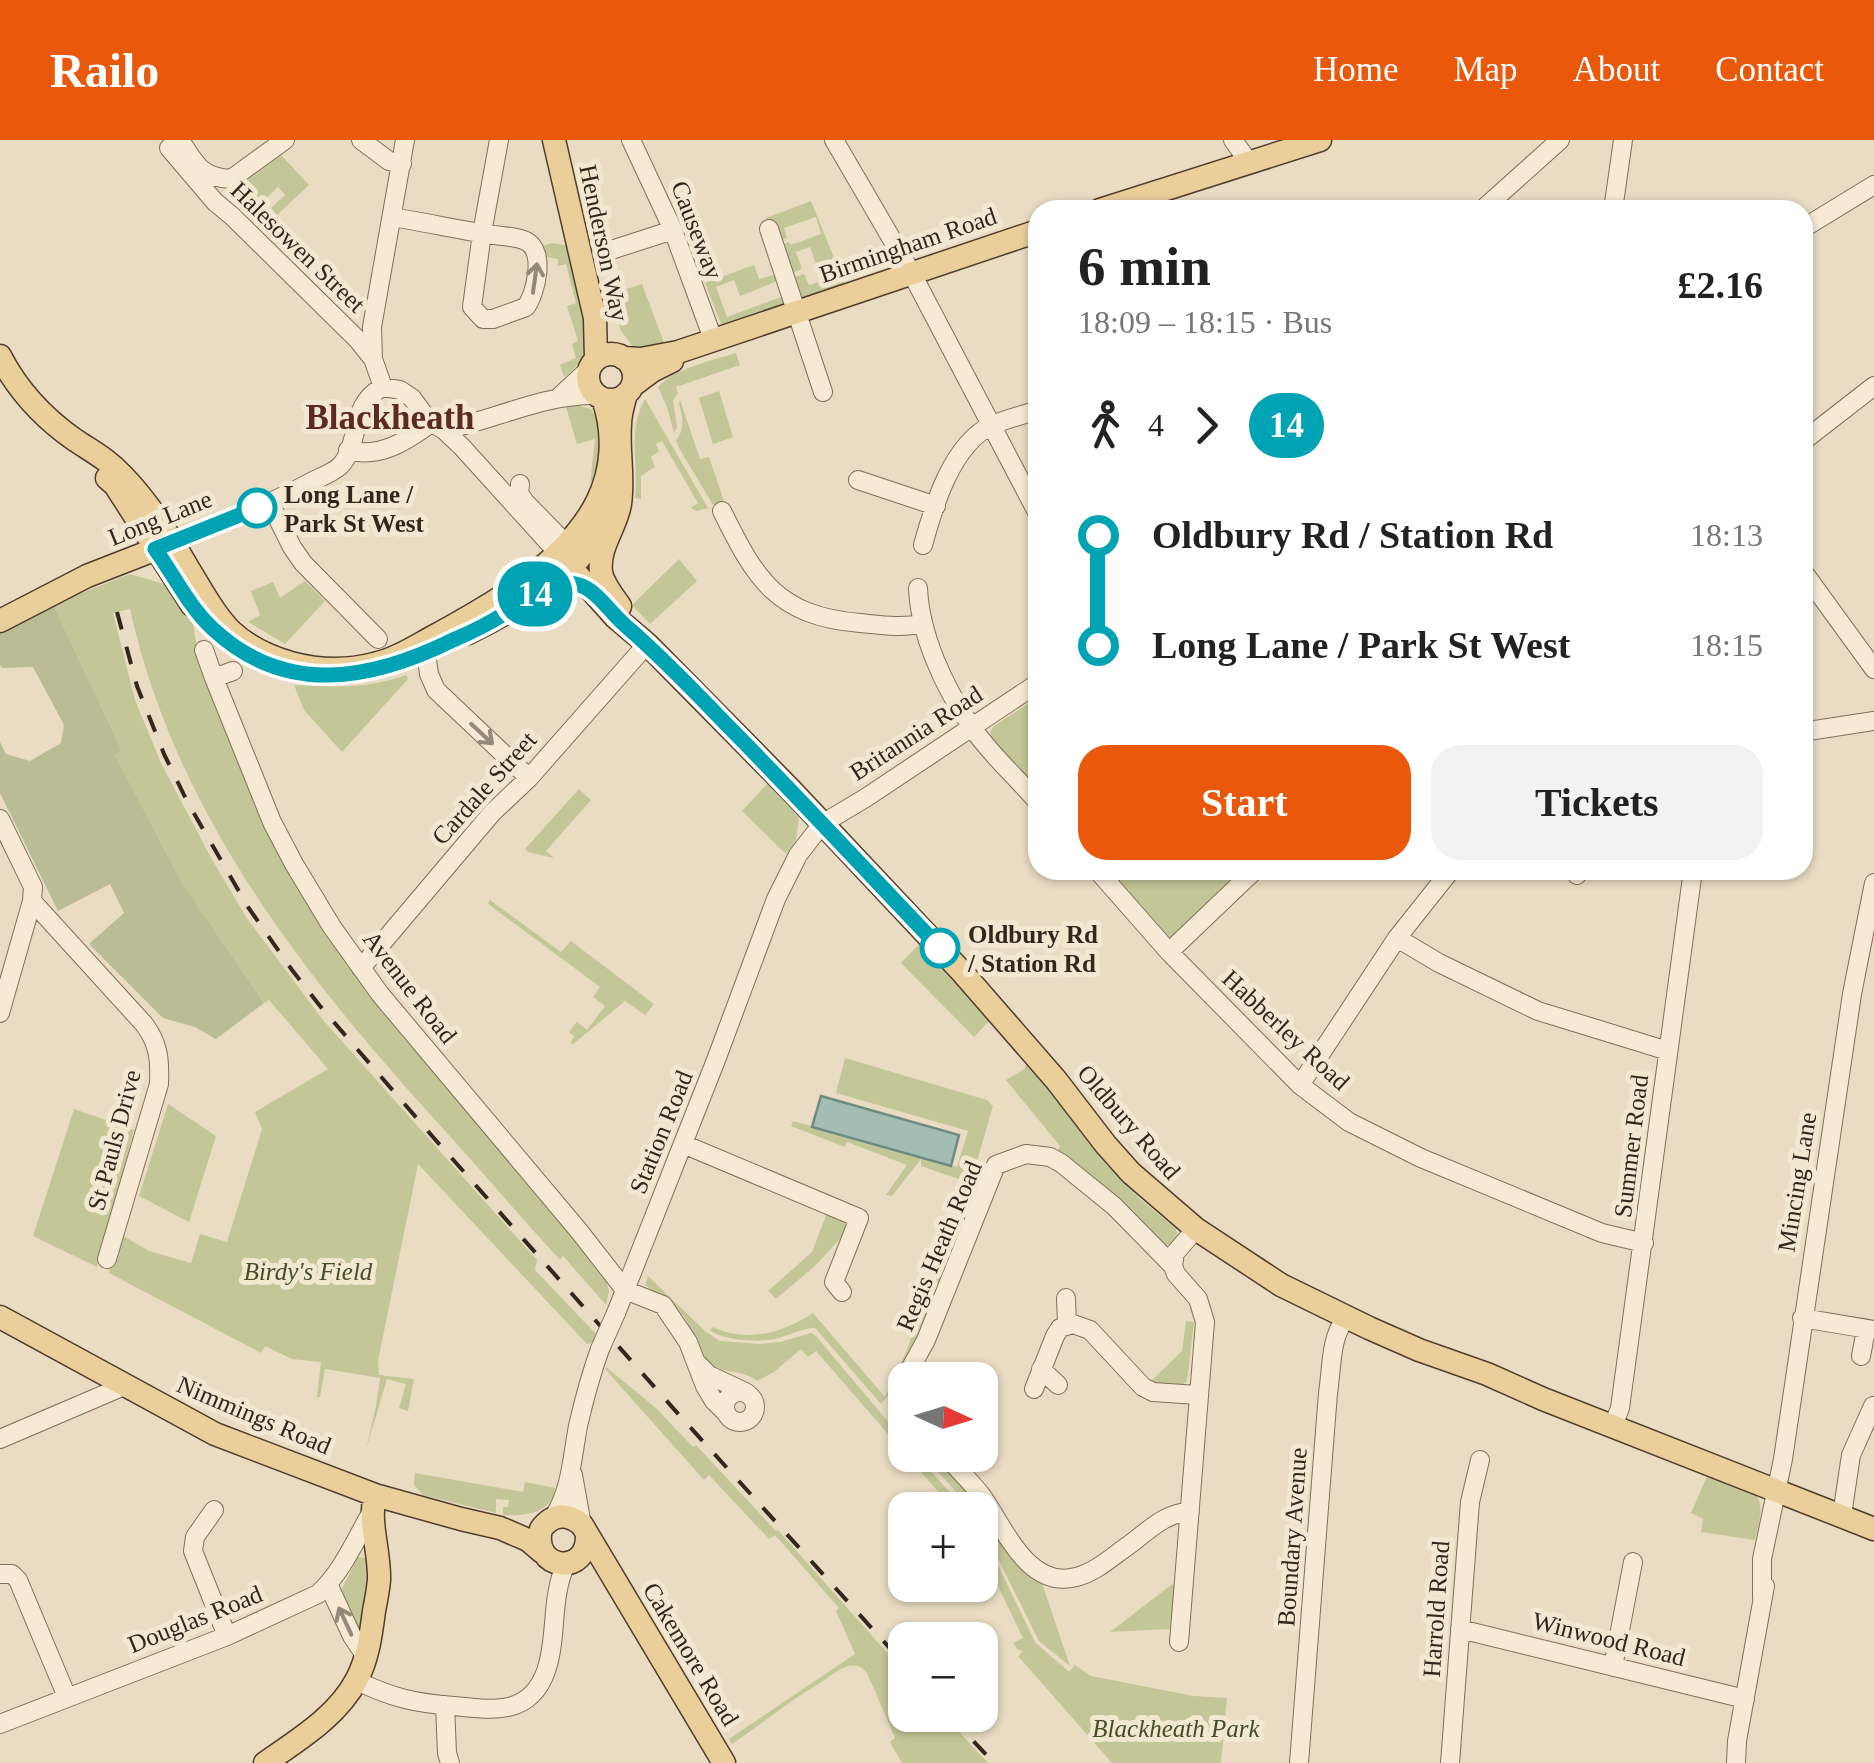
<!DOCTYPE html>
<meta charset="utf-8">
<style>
:root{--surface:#fff;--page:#f2f2f2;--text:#222;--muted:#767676;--accent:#ea580c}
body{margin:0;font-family:"Times New Roman",serif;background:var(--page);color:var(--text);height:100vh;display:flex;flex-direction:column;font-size:38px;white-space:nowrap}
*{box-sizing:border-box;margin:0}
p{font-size:32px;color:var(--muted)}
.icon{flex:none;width:55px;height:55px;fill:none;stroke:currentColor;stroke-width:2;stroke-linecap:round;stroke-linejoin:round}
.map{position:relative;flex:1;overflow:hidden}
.side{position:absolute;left:1028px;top:60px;width:785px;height:680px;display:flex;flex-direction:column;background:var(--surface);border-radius:30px;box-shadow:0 2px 8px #0004}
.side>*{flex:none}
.badge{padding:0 20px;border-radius:32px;font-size:35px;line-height:65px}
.needle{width:65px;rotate:94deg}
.buttons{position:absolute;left:888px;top:1222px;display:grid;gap:20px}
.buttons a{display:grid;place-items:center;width:110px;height:110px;border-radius:20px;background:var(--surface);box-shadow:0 2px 8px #0004;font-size:50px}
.map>.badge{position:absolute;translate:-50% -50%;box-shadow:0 0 0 5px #fff}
.legs{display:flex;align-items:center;gap:15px;height:110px;padding:0 50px;font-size:32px}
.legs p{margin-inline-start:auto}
.overview{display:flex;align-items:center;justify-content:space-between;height:170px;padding:0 50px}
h1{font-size:55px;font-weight:800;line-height:75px}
.button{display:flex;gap:20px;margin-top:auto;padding:20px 50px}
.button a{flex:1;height:115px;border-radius:30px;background:var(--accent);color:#fff;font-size:40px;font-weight:800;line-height:115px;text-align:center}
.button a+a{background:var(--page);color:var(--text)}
ul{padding:0 50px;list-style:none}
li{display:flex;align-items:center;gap:35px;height:110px;font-size:38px}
li i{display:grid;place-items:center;width:15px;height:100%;margin:0 12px;background:currentColor}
li i::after{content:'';width:25px;height:25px;margin:-12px;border:8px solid;border-radius:50%;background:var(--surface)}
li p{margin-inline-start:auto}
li:first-child i{background:linear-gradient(#0000 50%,currentColor 0)}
li:last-child i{background:linear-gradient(currentColor 50%,#0000 0)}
header{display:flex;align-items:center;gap:60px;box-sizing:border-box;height:140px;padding:0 50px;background:var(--accent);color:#fff}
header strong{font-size:48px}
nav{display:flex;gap:55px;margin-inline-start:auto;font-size:35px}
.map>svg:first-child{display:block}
.green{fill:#c3c797}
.cemetery{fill:#b9bc95}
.water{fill:#a4bdb4;stroke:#6c8a81;stroke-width:2.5}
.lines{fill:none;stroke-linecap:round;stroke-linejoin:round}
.minor-casing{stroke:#826e5a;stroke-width:20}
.major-casing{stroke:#503d2e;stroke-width:25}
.minor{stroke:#f6ead4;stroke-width:18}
.major{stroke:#ebcf9b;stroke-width:22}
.rail{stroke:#33271d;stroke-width:4;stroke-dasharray:18 18;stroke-linecap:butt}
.minor-bridge-casing{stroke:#826e5a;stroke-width:20;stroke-linecap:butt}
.minor-bridge{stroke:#f6ead4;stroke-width:18}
.oneway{stroke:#948878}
.line-1-casing{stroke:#fff;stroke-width:22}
.line-1{stroke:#00a3b4;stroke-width:15}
.stop-1-dot{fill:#fff;stroke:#00a3b4;stroke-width:5}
.labels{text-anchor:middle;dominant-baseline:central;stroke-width:10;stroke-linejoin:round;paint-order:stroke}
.street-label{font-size:25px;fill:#33271d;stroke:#f2e7d0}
.stop-label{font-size:25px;font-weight:bold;fill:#33271d;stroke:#f2e7d0;text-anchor:start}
.park-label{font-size:25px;font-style:italic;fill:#454e26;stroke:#f2e7d0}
.district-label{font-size:35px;font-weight:bold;fill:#5c2a20;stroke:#f2e7d0}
</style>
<header>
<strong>Railo</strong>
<nav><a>Home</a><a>Map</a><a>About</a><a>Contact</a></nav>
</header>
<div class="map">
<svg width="1874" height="1623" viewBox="0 0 1874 1623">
<rect width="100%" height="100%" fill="#eadcc2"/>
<path class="green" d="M281,15L309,45L277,75L271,68L285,55L278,47L262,62L258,58L245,69L242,64L249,57L242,49L243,43Z
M811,61L845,145L809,158L802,157L793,138L804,134L809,145L822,141L810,107L796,112L802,129L792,133L783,104L789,102L791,105L821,94L816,77L784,88L787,98L781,100L775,82L769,83L766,78Z
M552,103L565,105C576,129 592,188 584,213C580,223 572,231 564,237L560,225L576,218L572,204L578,201L567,166L576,163L566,124L558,126V119L546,117L542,106Z
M754,125L759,139L773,135L780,140L740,156L734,140L716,147L727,177L786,155L785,166L722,186L705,143Z
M642,144L666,208L638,213L621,191L611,154Z
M736,213L740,225L676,247L678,253L673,261L677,287L674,293L668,270L658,247C673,229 714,220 736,213Z
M719,251L733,297L713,304L699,258Z
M645,259L708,368L697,371L691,368L698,363L662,301L656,304L659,311L651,317L655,327L641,336V359L635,358C639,323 627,291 645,259Z
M680,260L700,319L709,317L724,361L713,365L679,308L676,300C686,288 682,277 679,263Z
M576,265L591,269C606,293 601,320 590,345L595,299L577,304L566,267Z
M679,419L697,441L650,484L632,465Z
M130,434L164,444L193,484L199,522L258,673L274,706L319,781L605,1133L609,1152L606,1165L563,1116L560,1120C515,1071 473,1021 428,972C296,826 173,665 130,469L113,473L135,560L161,623L210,716L246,777L323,880L537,1120L535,1130L597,1195L593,1202L587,1204L418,1024L378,1221L379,1235L414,1239L408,1271L399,1268L406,1244L387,1239L366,1310L376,1266L380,1238L325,1229L320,1257H317L321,1222L292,1219L265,1206L261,1213L109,1133L120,1094L149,1111L191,1123L200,1094L227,1102L262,989L255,972L328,929L269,860L264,863L181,741L115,615L122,611L53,464Z
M305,441L325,461L285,504L248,482L260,475L251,451L273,442L280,458Z
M406,535L408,539L342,612L304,570L294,545C333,547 368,549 406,535Z
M1037,558V652L993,602L990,592L994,586Z
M769,642L799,678L796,701L786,714L742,671Z
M579,649L591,660L546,711L554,718L528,712L525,709Z
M1105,730H1246L1172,799H1168Z
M490,760L561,812L571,801L654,864L645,875L625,861L572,905L571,902L574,896L569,892L577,882L587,890L605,866L593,857L600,847L488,764Z
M922,801L993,877L974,897L901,823Z
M845,918L987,960L993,966L971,1042L979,1046L902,1240L881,1264L815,1188C801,1188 788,1196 775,1199C757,1202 724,1201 710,1190L713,1187C746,1203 784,1193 813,1173L885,1257L906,1212L970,1043L921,1026V1019L892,1056L886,1055L907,1025L847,1002L845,1007L791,986L793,981L957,1027L968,991L836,953Z
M1029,920L1102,1020L1140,1059L1176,1089L1178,1096L1175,1102L1167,1105L1159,1103L1057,1012L1060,1006L1006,940L1024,929Z
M168,964L216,996L189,1082L139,1056Z
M74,969L134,990L97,1127L33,1096Z
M827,1073L843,1080L848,1090L815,1126L776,1159L768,1151L812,1112Z
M648,1136L706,1192L720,1201L760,1204L780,1202L811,1193L816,1196L905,1302V1315H916L966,1370H954L816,1211L808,1217L801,1209L774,1232L757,1241C744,1230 726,1234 712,1225C701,1218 692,1188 683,1176C672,1161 659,1156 645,1145Z
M1186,1181L1194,1182L1187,1241C1177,1252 1163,1246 1150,1242L1182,1211Z
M606,1227L656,1268L693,1307L696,1305L776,1391L778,1390L905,1533V1575H943L988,1623H902L890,1602L895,1598L868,1535C863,1527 858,1524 848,1526C838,1529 828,1538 820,1543C789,1561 762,1584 732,1604L729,1599L855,1514L836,1471L839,1468L775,1395L769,1399L709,1335L704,1340L605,1229Z
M923,1315H938L1043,1441V1446L1070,1526L1039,1501L980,1382V1370H972Z
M415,1333L523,1352L525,1342L555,1348C552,1374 525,1376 503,1375V1367H508L509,1360L496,1359V1373L423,1355L414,1345Z
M1708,1334L1756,1355C1765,1367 1758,1386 1755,1400L1701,1392L1703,1379L1691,1373Z
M980,1388L1035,1502L1069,1532L1075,1525L1091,1536L1194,1556L1227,1558L1221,1623H1112L1018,1516L1023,1511L1018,1510L1013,1503L1023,1498L980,1409Z
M358,1417L371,1419L360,1497L339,1454Z
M1175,1442L1170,1489L1110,1492Z"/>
<path class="cemetery" d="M53,464L122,611L115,615L181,741L264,863L216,899L195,887L163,878L90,805V803L124,773L110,744L58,771L0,653V602L6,614L30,621L61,603L64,585L33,527L2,528L0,525V489Z"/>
<path class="water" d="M821,956L959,995L951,1026L812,987Z"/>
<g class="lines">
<defs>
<path id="minor" d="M180,0C196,24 200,37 231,39L285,0
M361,0L389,21L402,24
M631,0L673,90L713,199
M834,0L911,132L1038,374
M1233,0L1248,21
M169,8L215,62L232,76L357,199L373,219L383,247
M1482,70L1560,0
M1613,70L1623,0
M392,77C423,82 455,89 486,94C498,96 515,96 526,101C546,111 536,153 526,167L493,179H483L472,167L482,93L499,0
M769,89L823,252
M1802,89L1874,45
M605,112L673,90
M373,219L372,187L405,0
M559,257L589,229
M444,290C495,280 543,254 597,255
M1802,302L1874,246
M348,310C379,319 407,301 431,283
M858,340L936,366
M520,344L519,353L525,362L566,404
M270,363L292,407L303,423L378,499
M722,371C756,440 777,476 860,483C881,485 901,488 923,484
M172,403C220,384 268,365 313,341C321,337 334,332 340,326C362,303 348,265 383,247L400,250L412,258L428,280L444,290L462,307L558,413
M923,405C934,365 952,304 992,285C1006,279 1023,275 1038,270
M1802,430L1874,529
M918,448C920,495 944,547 971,586C989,613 1016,637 1038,662
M204,510L214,538
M426,513L429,534L436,550L529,638
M233,531L214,538L272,682L294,724L332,787L380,854L579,1091L625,1150L663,1165L688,1202L705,1246L714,1261L726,1273
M1802,592L1874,581
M0,679L33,747L32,761L0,873
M1097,730L1169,812L1300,945L1349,982L1421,1018L1602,1093L1644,1103
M1574,730L1577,735
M32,761L144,884C159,904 160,920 159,944L107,1119
M1397,798L1439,823L1538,871L1668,911
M1169,812L1255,730
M361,828L492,673L529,638L647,504
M1300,945L1397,798L1451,730
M683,1004L859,1078L834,1142L842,1152
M1066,1158L1067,1185
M616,1173L716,920L776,759L798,715L822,684L867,657L1038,543
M1802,1178L1874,1190
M1861,1216L1866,1190
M697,1223L709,1235L747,1253
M1041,1229L1058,1245
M908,1240L909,1231L926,1200L996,1025L1026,1014L1050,1017L1061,1023L1114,1066L1173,1126
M1034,1249L1055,1196L1060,1188L1073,1184L1090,1190L1143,1247L1153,1252L1198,1255
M725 1267a15 15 0 1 1 30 0a15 15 0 1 1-30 0Z
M1613,1286L1620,1268L1693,730
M0,1299L124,1246
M945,1315C958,1329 971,1342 982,1356C1004,1387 1028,1450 1076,1437C1096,1432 1113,1416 1129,1405C1148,1391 1166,1372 1190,1372
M573,1335L582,1385
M214,1370L195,1397L193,1411L227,1496
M1842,1375L1851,1315L1873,1266
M553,1378C571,1350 572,1318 578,1286C584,1260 591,1234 600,1209
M0,1434H12L18,1440L67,1557
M328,1444L352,1496L366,1517
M1762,1458V1419L1783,1319L1852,854L1874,743
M1460,1489L1745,1559
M1179,1502L1205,1182L1198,1159L1176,1134L1173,1126L1175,1113L1196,1089
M1613,1527L1633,1422
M357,1541C393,1558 414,1563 454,1566C493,1570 530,1576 546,1531C558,1496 550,1458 566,1424
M445,1565L447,1613L450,1623
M0,1584L227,1496L318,1454C342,1432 355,1401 371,1373
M1299,1623L1328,1253C1332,1228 1330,1197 1346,1178
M1450,1623L1470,1362L1480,1320
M1736,1623L1737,1601L1765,1446"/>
<path id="major" d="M554,0L595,178L596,219
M1100,70L1320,0
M588 237a23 23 0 1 1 46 0a23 23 0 1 1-46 0Z
M0,216C18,251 42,277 75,300C93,312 107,319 123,336C149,363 169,395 188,428C201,449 214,474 231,491C247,506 270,517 291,523C317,530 347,531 374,524C393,520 411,509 429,499C488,467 565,425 597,362C613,330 615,293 603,259
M623,218L641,219L678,212L1038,91
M632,246L652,231L672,221
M107,338L115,345L192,465
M558,413L615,477L647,504L790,649L962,832L1056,940L1106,1005L1131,1033L1196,1089L1281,1145L1369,1188L1419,1210L1487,1234L1543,1259L1874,1389
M620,466C613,456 603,444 601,432C598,407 616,388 620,364C624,337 618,312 620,285C620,274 623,265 626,254
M0,481L87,436L169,404
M468,493C499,478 552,448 575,423C589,408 600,387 607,367
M0,1177L215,1294L375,1355L461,1379L500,1388L528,1400L542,1412
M587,1394C589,1437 531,1431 541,1389C553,1373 568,1373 582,1385L724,1623
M265,1623C298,1600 338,1576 357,1539C368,1518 371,1494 374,1471C376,1461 378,1451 379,1440C380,1411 368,1383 375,1355"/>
</defs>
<use href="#minor" class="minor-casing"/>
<use href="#major" class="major-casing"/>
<use href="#minor" class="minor"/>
<use href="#major" class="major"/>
<path class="rail" d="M117,472L137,546L164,614L188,663L248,767L292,830L320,866L433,997L681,1277L905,1525
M949,1575L994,1623"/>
<defs>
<path id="minor-bridge" d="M600,1209L616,1173"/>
</defs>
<use href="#minor-bridge" class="minor-bridge-casing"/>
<use href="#minor-bridge" class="minor-bridge"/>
</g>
<defs><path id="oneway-shaft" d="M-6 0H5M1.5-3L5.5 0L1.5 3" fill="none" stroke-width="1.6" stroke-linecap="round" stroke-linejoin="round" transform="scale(2.5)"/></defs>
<g class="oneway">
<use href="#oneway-shaft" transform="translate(535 138) rotate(-82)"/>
<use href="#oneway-shaft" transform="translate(482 594) rotate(43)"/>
<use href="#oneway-shaft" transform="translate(345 1481) rotate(-115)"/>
</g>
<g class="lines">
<defs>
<path id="line-1" d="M257,368L155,409C174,435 189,467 213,489C286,557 372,540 453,500C472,492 490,483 507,472C531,457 552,434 582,446C599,453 612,475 627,487C663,518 696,553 730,588C801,660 870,735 940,808"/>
</defs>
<use href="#line-1" class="line-1-casing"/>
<use href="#line-1" class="line-1"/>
</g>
<g class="stop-1-dot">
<circle cx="257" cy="368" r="18"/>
<circle cx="940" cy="808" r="18"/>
</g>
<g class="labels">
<g class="street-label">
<text transform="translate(697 90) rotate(69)">Causeway</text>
<text transform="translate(604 103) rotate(78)">Henderson Way</text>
<text transform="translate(908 105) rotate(-19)">Birmingham Road</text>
<text transform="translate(298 107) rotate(44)">Halesowen Street</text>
<text transform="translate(160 378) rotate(-22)">Long Lane</text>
<text transform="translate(916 593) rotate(-33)">Britannia Road</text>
<text transform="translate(484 648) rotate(-48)">Cardale Street</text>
<text transform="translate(410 847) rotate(52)">Avenue Road</text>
<text transform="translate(1286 890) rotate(43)">Habberley Road</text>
<text transform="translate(1129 982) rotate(49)">Oldbury Road</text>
<text transform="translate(661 992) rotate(-68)">Station Road</text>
<text transform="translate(114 1000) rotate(-75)">St Pauls Drive</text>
<text transform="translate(1631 1006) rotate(-83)">Summer Road</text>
<text transform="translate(1797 1042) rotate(-81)">Mincing Lane</text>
<text transform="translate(939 1106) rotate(-67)">Regis Heath Road</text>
<text transform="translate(254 1275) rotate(23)">Nimmings Road</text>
<text transform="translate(1292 1397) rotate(-86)">Boundary Avenue</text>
<text transform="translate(1436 1469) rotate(-86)">Harrold Road</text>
<text transform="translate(195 1479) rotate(-22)">Douglas Road</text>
<text transform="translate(1609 1499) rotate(14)">Winwood Road</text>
<text transform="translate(691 1514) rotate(59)">Cakemore Road</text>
</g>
<g class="stop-label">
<text x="284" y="354">Long Lane /<tspan x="284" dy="29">Park St West</tspan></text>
<text x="968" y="794">Oldbury Rd<tspan x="968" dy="29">/ Station Rd</tspan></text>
</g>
<g class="park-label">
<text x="308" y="1131">Birdy's Field</text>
<text x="1176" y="1588">Blackheath Park</text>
</g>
<g class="district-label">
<text x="390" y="277">Blackheath</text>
</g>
</g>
</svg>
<div class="buttons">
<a><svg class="needle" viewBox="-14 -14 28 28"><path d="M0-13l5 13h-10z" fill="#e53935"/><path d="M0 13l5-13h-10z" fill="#767676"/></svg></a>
<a>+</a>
<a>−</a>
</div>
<b class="badge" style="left:535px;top:454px;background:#00a3b4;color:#fff">14</b>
<section class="side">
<div class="overview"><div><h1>6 min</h1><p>18:09 – 18:15 · Bus</p></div><b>£2.16</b></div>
<div class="legs"><svg class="icon" aria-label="walk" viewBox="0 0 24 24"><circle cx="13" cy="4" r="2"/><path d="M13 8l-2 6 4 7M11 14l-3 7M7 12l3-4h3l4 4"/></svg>4<svg class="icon" aria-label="forward" viewBox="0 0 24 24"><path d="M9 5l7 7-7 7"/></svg><b class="badge" style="background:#00a3b4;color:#fff">14</b></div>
<ul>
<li><i style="color:#00a3b4"></i><b>Oldbury Rd / Station Rd</b><p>18:13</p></li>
<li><i style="color:#00a3b4"></i><b>Long Lane / Park St West</b><p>18:15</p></li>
</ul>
<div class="button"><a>Start</a><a>Tickets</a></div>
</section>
</div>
